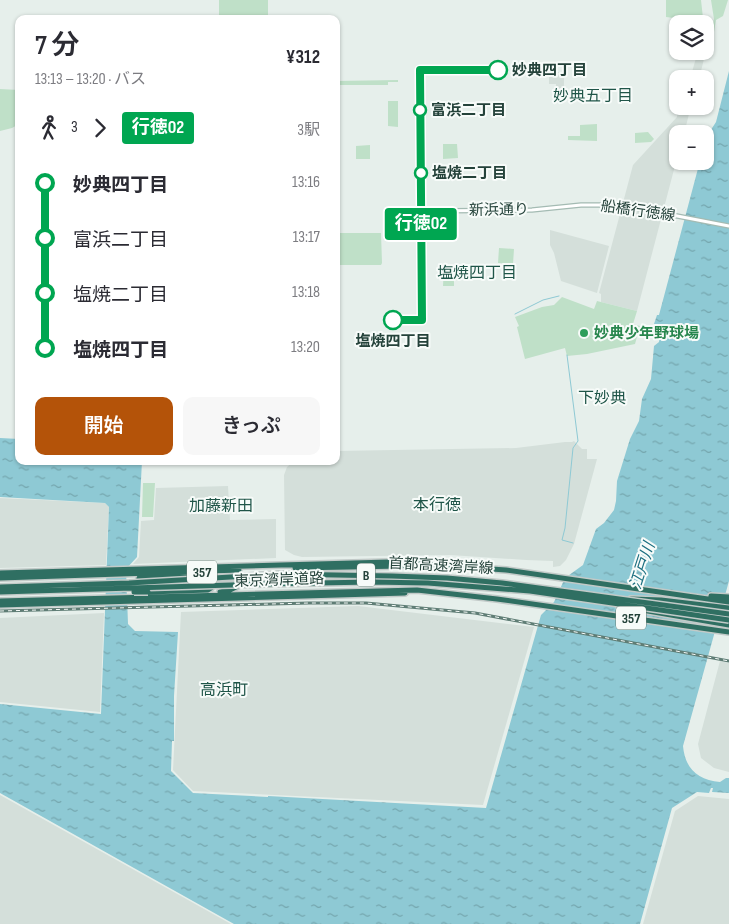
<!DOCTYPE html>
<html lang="ja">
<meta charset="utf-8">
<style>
:root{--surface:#fff;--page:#f7f7f7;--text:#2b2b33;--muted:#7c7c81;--accent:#b45309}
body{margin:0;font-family:"Sofia Sans Condensed","Noto Sans JP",sans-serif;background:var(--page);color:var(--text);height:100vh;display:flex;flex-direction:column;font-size:19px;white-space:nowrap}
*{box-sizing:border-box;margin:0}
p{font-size:16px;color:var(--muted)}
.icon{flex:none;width:28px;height:28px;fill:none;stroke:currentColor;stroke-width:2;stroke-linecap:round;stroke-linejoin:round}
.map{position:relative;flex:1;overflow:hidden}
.side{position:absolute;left:15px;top:15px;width:325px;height:450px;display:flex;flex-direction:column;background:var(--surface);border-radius:10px;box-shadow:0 1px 4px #0004}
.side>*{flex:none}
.badge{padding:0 10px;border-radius:4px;font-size:18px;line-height:32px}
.buttons{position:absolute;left:669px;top:15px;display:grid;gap:10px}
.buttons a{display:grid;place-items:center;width:45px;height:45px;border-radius:10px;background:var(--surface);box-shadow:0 1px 4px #0004;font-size:25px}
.map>.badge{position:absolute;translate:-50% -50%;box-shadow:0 0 0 2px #fff}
.legs{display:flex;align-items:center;gap:8px;height:55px;padding:0 20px;font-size:16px}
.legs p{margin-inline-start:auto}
.headline{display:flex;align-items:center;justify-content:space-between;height:85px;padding:0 20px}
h1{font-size:28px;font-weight:600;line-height:38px}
.button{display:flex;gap:10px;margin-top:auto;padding:10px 20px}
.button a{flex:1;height:58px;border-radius:10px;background:var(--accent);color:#fff;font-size:20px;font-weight:600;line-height:58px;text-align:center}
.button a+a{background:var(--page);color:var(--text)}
ul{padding:0 20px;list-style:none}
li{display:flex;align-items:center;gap:18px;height:55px;font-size:19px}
li i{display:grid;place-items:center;width:8px;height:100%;margin:0 6px;background:currentColor}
li i::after{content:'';width:12px;height:12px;margin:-6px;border:4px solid;border-radius:50%;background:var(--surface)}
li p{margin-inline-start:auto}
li:first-child i{background:linear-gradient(#0000 50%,currentColor 0)}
li:last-child i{background:linear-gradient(currentColor 50%,#0000 0)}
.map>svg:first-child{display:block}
.built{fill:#d4dfda}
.green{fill:#bfe0c8}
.water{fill:url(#water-ripples)}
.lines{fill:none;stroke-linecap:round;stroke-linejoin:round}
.stream{stroke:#8ec9d4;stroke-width:1}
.secondary-casing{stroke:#a4bbb3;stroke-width:5.5}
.highway-casing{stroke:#c2cac8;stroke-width:8}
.secondary{stroke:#fff;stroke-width:3}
.highway{stroke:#2f6f62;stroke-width:5}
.rail-casing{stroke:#5f7d75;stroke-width:3}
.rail{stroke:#f7fbf9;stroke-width:1;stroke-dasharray:4;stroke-linecap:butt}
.highway-bridge-casing{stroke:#c2cac8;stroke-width:8;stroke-linecap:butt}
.highway-bridge{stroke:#2f6f62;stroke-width:5}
.line-1-casing{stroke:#fff;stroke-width:11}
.line-1{stroke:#00a651;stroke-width:8}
.stop-1-dot{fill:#fff;stroke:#00a651;stroke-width:2.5}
.leisure-dot{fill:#2e9e5b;stroke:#f7fbf9;stroke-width:2}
.labels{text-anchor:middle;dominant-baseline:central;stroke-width:4;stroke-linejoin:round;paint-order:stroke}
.shield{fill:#f7fbf9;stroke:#637a73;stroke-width:1}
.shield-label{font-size:14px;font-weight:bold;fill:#24423a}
.stop-label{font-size:15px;font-weight:bold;fill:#24423a;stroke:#f7fbf9;text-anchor:start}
.street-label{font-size:15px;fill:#24423a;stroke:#f7fbf9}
.leisure-label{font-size:15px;font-weight:bold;fill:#27864d;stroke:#f7fbf9;text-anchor:start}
.neighbourhood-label{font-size:16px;fill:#1f5548;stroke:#f7fbf9}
.water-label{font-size:16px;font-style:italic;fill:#1c6f80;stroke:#f7fbf9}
</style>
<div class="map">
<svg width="729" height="924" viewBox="0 0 729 924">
<defs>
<pattern id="water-ripples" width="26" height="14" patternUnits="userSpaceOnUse" patternTransform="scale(1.25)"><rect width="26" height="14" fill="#8ec9d4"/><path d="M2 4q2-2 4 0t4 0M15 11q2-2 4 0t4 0" fill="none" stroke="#74a5ad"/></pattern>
</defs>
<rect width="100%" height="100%" fill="#e6efeb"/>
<path class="built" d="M705,30L711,31L699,79H690L698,51H705Z
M552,72H564V89L556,90V84H549V74H552Z
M679,106H691L684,134H678L677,158L637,311L601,302V294L599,293L633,165L677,117Z
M550,230L609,246L597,293L561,281L554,253L550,245Z
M574,441L582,449H587V459H597L574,544L566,560L560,566L553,567V561L526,560L450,555L302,557L294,555L285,550L284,475L287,467L294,461H336V451L516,448L565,442H572Z
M228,486L230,520L276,519V558L133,564L139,557L141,521L154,520L156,488Z
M0,498L105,503L109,507L106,565L0,568Z
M358,606L534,627L483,805L193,791L173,770L181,612Z
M104,613L100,712L0,702V618Z
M720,661L729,663V772L714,768L701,758L698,744Z
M0,795L231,924H0Z
M698,796L729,799V924H643L675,811Z"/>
<path class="green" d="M219,0H268V19H219Z
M666,0H701L703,18H693L692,23L690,24L682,19L666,17Z
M711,0H728L723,16L716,20L714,32L711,31L714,19Z
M398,80V82H388V85H336V81Z
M0,89L19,90V124L12,128L0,131Z
M388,101H398V127L388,126Z
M597,124V141L568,140V136H580V125Z
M648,132L654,139L651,142L635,143V133Z
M443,144H457L458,158L443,159Z
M370,145V159H356V146Z
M336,233H381L382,263L381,265H336Z
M499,248L514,249L513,264L498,263Z
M444,267H458V274H454V286H443Z
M562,297L594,309L597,301L637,311L633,324L640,326L635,344L587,354L567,356L565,348L525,359L517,327L519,326L515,317L542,307L554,305Z
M143,483H155L153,517H142Z"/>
<path class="water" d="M729,71V581L683,746C685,769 698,780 720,782L726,778H729V793L712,792L713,788H711L709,793L697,792L672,808L640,924H234L0,793V704L101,714L109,507L105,503L0,497V438L19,439V461H142L137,557L126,569L128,624L135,631L178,632L174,696V741H172L171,771L193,793L268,797V796L486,808L541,615L554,602L565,578L583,565L596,529L604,523L614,510L616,501L617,481L630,439L639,421L642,399L651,379L654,346L659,342L660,336L657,335L658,330L654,324L657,315H659L700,161H705V139L716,122Z"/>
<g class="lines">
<path class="stream" d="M515,314L543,300L559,296
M567,355L578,441L573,448L565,528L562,540L573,543"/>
<defs>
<path id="secondary" d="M421,211L532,210L581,205H607L641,209L729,226"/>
<path id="highway" d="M295,568L402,566
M0,573L389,562L506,570L729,602
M0,578L239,570
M138,586L139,578L145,577H204L209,579L212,583L211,588L208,590L148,592
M220,592L230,590L240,585
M711,596L729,597
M631,599L661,600L729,608
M0,601L417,590L497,599L729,632
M0,605L405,593
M619,606L729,625"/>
</defs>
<use href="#secondary" class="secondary-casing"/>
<use href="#highway" class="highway-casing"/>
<use href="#secondary" class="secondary"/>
<use href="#highway" class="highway"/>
<defs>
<path id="rail" d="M0,611L309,603H366L475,613L729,661"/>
</defs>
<use href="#rail" class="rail-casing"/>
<use href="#rail" class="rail"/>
<defs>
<path id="highway-bridge" d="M0,587L129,583L280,574L392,576L447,578L502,583L729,614
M0,592L262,584L372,582L428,583L530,591L729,620
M134,592H148"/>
</defs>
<use href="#highway-bridge" class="highway-bridge-casing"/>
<use href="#highway-bridge" class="highway-bridge"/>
</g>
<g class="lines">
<defs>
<path id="line-1" d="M393,320H422L420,70H498"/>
</defs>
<use href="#line-1" class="line-1-casing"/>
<use href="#line-1" class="line-1"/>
</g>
<g class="stop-1-dot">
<circle cx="498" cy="70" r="9"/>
<circle cx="420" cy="110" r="6"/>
<circle cx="421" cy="173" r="6"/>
<circle cx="393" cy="320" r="9"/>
</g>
<circle class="leisure-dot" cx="584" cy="333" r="5"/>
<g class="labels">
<g class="shield">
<rect x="187" y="560.5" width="30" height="23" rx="4"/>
<rect x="357" y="563.5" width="18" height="23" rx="4"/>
<rect x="616" y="606.5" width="30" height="23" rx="4"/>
</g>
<g class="shield-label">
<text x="202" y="572">357</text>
<text x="366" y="575">B</text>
<text x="631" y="618">357</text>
</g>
<g class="stop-label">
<text x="512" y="70">妙典四丁目</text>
<text x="431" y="110">富浜二丁目</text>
<text x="432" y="173">塩焼二丁目</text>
<text x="393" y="341" text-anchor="middle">塩焼四丁目</text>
</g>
<g class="street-label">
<text transform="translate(499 210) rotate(-1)">新浜通り</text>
<text transform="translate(638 211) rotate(8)">船橋行徳線</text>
<text transform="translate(441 566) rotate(3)">首都高速湾岸線</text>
<text transform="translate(279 580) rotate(-2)">東京湾岸道路</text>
</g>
<g class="leisure-label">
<text x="594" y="333">妙典少年野球場</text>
</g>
<g class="neighbourhood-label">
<text x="593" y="96">妙典五丁目</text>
<text x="477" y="273">塩焼四丁目</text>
<text x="602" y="398">下妙典</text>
<text x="437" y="505">本行徳</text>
<text x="221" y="506">加藤新田</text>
<text x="224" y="690">高浜町</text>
</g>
<g class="water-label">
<text transform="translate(643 566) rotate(-72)">江戸川</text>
</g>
</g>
</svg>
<div class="buttons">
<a><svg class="icon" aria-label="layers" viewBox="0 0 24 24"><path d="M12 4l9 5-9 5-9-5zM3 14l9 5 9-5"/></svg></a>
<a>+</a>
<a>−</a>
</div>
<b class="badge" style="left:421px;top:224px;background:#00a651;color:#fff">行徳02</b>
<section class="side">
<div class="headline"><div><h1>7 分</h1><p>13:13 – 13:20 · バス</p></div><b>¥312</b></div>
<div class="legs"><svg class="icon" aria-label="walk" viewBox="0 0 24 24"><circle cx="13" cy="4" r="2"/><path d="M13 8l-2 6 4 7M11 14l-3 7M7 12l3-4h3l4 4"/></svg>3<svg class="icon" aria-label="forward" viewBox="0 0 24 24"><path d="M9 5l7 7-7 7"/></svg><b class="badge" style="background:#00a651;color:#fff">行徳02</b><p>3駅</p></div>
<ul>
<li><i style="color:#00a651"></i><b>妙典四丁目</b><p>13:16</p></li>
<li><i style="color:#00a651"></i><span>富浜二丁目</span><p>13:17</p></li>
<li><i style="color:#00a651"></i><span>塩焼二丁目</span><p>13:18</p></li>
<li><i style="color:#00a651"></i><b>塩焼四丁目</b><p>13:20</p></li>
</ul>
<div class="button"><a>開始</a><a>きっぷ</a></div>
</section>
</div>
